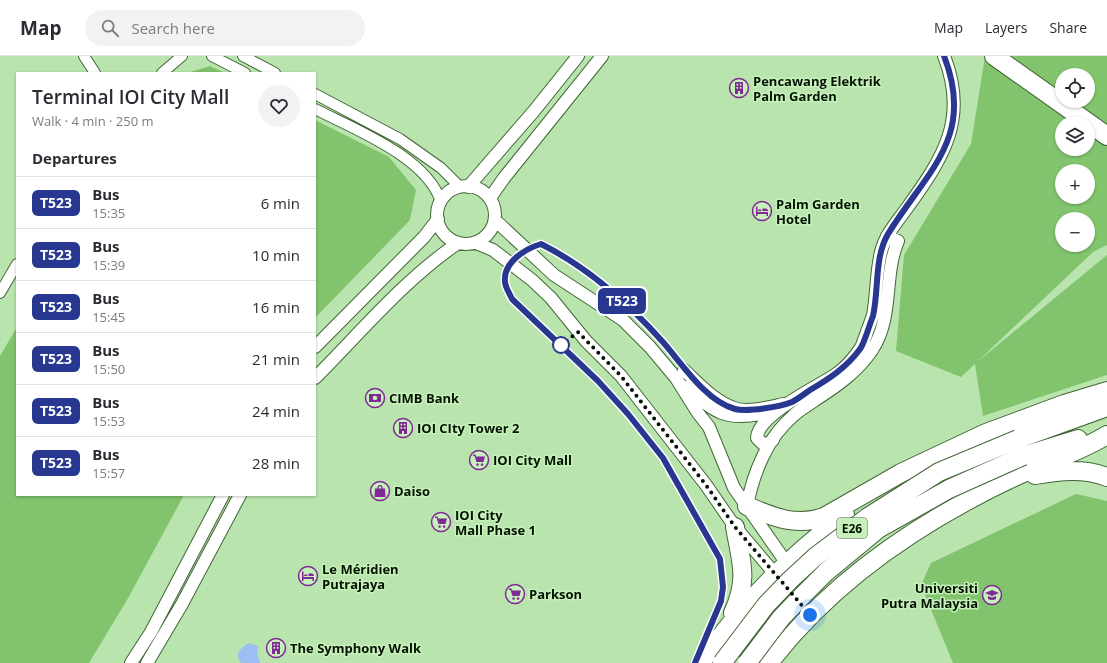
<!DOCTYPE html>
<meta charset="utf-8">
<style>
:root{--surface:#fff;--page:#f2f2f3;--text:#2b2b33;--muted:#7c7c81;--line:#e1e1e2}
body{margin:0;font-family:"Open Sans",sans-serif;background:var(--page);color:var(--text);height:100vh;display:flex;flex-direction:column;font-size:15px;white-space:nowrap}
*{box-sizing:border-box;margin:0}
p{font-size:13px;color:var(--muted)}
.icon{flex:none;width:22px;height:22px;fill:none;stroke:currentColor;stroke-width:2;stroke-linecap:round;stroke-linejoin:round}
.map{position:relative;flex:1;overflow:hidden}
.sheet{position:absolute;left:16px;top:16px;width:300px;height:424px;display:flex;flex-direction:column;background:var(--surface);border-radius:0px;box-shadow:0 1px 3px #0004}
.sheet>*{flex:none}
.badge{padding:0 8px;border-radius:6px;font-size:14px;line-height:26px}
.controls{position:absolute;left:1055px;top:12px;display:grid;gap:8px}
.controls a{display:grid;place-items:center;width:40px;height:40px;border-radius:50%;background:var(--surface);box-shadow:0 1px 3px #0004;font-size:20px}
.you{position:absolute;width:20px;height:20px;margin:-10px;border:3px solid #fff;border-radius:50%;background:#1a73e8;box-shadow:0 0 0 6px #1a73e833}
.map>.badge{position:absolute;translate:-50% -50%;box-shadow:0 0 0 2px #fff}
h2{padding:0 16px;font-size:15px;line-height:36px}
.round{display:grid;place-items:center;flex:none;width:42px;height:42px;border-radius:21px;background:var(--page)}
.overview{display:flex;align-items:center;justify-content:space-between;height:68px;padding:0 16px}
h1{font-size:19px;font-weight:600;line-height:30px}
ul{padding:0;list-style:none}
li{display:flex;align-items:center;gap:12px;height:52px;padding:0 16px;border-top:1px solid var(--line)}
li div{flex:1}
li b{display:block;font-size:15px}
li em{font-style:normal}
li .badge{min-width:44px;font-weight:700;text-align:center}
header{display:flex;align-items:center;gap:24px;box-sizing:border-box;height:56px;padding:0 20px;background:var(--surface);border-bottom:1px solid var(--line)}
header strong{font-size:19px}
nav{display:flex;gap:22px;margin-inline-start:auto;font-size:14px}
.search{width:280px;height:36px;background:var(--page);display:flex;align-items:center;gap:10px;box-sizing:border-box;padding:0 14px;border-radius:22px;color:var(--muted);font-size:15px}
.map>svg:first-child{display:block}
.green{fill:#81c46d;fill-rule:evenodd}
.water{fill:#9bbef3}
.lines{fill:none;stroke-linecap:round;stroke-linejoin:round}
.minor-casing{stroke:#416636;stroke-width:12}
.tertiary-casing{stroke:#416636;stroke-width:14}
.motorway-casing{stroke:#416636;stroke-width:20}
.minor{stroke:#fff;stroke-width:10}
.tertiary{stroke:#fff;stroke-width:12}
.motorway{stroke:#fff;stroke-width:18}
.motorway-bridge-casing{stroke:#416636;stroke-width:20;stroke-linecap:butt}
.motorway-bridge{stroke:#fff;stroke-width:18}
.line-casing{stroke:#fff;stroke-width:9}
.line{stroke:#283890;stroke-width:6}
.walk{stroke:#041202;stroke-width:4;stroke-dasharray:0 7.2}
.stop-dot{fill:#fff;stroke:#283890;stroke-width:2}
.labels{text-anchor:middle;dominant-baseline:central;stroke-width:3;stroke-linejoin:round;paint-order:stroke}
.shield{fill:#c7f1ba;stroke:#3e5539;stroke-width:1}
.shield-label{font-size:12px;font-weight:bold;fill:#041202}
.poi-label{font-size:13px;font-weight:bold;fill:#041202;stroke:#c7f1ba;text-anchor:start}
</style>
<header>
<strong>Map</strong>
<div class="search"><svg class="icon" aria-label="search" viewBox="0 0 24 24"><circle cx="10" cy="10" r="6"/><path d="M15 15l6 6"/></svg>Search here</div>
<nav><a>Map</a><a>Layers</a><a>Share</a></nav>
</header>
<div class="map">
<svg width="1107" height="607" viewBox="0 0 1107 607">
<rect width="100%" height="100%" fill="#bae4ae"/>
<path class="green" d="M985,0H1107V189L1093,196L977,306L1107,199V319L983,360L975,308L961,321L896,295L904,199L971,88ZM1062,19H1088V45H1062ZM1062,67H1088V93H1062ZM1062,115H1088V141H1062ZM1062,163H1088V189H1062Z
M210,10L225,17H187Z
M315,64L389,101L416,134L410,164L315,262Z
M17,271V439H184L127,544L89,607H0V300Z
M1076,438L1107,445V607H953L921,529L931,507Z"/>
<path class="water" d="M249,587L258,590L257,597L260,607H241C234,598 240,592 249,587Z"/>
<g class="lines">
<defs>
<path id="minor" d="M84,0L95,17
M212,0L245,17
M243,0L275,17
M162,17L182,0
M315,38L400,83L441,112L460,131
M315,53C354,73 427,101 441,146
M0,237L17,208"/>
<path id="tertiary" d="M437 159a29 29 0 1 1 58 0a29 29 0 1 1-58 0Z
M468,131L534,55L578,0
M490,142L504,122L602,0
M495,164L554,219L623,264L650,291L676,322L698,357L709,371L734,432L790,512
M476,187L493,194L532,224L551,242L586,285L621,320L706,429L735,471L810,559
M315,291L424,181L438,163
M684,314C699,328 714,345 734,352C748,357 769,351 784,348
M315,322C361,276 404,224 458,187
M686,331C714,355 723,365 761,358
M773,384L767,388H763L757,382C757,359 817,331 835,319C844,313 854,302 860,293C863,289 864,283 866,279C868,272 871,266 873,259C877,238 876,216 881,196C885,179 897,166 907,152C943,102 969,63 944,0
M747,450C753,418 767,382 793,360C799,354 808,349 815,344C837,330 857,316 872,294C894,261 883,220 898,185L887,180
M131,607L151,576L223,439
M147,607L182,548L240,439"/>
<path id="motorway" d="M994,0L1107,80
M1018,383L1107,351
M1023,400L1078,383
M1035,419C1060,415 1083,412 1107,421
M747,450C773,461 796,471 824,461L901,417L986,377L1064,348L1107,335
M733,557C749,522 741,506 735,471
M701,607C741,549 789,501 845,459
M769,607C831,526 916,468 1008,424C1040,408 1076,398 1107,379"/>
</defs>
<use href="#minor" class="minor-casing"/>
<use href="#tertiary" class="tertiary-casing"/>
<use href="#motorway" class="motorway-casing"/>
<use href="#minor" class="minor"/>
<use href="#tertiary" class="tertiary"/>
<use href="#motorway" class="motorway"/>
<defs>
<path id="motorway-bridge" d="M722,607L766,549L790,524L815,501L868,461L939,416L1018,383
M747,607L781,562L803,539L826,516L878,473L949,433L1023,400"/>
</defs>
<use href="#motorway-bridge" class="motorway-bridge-casing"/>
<use href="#motorway-bridge" class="motorway-bridge"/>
</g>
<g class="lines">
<defs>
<path id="line" d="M695,607L721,545L723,531L720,503L663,402L628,358L598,325L512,243C510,238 505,231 505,226C503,206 525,193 541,188C587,211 628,247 662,285C681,306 705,345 735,353C747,356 780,351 792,346C798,343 804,338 810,334C829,323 847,311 860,293C863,289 865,282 867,277C869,271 871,265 873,260C879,234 874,202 888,178C926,116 976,82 944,0"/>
</defs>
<use href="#line" class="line-casing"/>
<use href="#line" class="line"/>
<path class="walk" d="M561,289L578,276L621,320L706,429L735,471L810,559"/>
</g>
<defs>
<symbol id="building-ring" viewBox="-11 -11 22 22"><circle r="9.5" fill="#c7f1ba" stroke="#812997" stroke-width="1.5"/><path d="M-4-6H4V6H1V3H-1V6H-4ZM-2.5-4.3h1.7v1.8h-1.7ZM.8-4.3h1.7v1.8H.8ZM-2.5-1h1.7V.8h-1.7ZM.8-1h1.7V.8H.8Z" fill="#812997"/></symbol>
<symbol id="hotel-ring" viewBox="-11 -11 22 22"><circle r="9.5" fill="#c7f1ba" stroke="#812997" stroke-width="1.5"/><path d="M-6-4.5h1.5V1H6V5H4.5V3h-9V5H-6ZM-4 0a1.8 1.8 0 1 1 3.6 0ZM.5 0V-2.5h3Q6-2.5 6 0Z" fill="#812997"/></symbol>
<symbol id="bank-ring" viewBox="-11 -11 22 22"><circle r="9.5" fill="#c7f1ba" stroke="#812997" stroke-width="1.5"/><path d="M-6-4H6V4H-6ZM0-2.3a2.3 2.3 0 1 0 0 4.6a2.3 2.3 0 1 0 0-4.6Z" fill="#812997"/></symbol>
<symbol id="supermarket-ring" viewBox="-11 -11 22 22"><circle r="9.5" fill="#c7f1ba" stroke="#812997" stroke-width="1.5"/><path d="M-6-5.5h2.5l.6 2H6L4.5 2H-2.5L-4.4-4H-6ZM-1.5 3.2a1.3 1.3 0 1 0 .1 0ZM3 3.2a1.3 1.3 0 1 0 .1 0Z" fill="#812997"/></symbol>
<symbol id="shop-ring" viewBox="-11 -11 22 22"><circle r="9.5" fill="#c7f1ba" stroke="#812997" stroke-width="1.5"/><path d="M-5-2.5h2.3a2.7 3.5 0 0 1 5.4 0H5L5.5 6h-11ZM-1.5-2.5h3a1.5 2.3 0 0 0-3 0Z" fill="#812997"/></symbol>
<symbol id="university-ring" viewBox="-11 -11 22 22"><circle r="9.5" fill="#c7f1ba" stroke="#812997" stroke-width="1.5"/><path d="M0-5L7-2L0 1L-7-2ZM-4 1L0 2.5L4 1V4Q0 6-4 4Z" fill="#812997"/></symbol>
</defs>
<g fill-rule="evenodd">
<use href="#building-ring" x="728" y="21" width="22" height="22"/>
<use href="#hotel-ring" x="751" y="144" width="22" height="22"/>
<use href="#bank-ring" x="364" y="331" width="22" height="22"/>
<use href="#building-ring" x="392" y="361" width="22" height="22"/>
<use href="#supermarket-ring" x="468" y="393" width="22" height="22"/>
<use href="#shop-ring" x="369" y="424" width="22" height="22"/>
<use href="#supermarket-ring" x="430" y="455" width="22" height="22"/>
<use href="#hotel-ring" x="297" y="509" width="22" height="22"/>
<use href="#supermarket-ring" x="504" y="527" width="22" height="22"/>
<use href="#university-ring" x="981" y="528" width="22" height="22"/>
<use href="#building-ring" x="265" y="581" width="22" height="22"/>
</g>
<circle class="stop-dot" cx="561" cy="289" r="8"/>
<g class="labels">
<rect class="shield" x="837" y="462" width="30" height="20" rx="3"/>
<g class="shield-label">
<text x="852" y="472">E26</text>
</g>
<g class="poi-label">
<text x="753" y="25">Pencawang Elektrik<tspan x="753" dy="15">Palm Garden</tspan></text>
<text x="776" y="148">Palm Garden<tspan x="776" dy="15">Hotel</tspan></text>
<text x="389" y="342">CIMB Bank</text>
<text x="417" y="372">IOI CIty Tower 2</text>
<text x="493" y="404">IOI City Mall</text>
<text x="394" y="435">Daiso</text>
<text x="455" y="459">IOI City<tspan x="455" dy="15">Mall Phase 1</tspan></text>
<text x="322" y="513">Le Méridien<tspan x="322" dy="15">Putrajaya</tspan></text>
<text x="978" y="532" text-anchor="end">Universiti<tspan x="978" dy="15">Putra Malaysia</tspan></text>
<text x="529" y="538">Parkson</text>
<text x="290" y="592">The Symphony Walk</text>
</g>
</g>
</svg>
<div class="controls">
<a><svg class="icon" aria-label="locate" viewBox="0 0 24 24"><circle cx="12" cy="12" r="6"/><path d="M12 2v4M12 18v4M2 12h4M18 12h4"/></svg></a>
<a><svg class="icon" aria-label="layers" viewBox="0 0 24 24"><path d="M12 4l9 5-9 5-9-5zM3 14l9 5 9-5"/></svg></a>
<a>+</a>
<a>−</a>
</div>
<div class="you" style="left:810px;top:559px"></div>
<b class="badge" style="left:622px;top:245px;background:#283890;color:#fff">T523</b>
<section class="sheet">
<div class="overview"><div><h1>Terminal IOI City Mall</h1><p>Walk · 4 min · 250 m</p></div><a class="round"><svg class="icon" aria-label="heart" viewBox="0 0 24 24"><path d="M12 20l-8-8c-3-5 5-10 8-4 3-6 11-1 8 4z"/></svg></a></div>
<h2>Departures</h2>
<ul>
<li><span class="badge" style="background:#283890;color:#fff">T523</span><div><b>Bus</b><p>15:35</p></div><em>6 min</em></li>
<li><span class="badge" style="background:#283890;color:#fff">T523</span><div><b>Bus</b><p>15:39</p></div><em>10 min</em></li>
<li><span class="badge" style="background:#283890;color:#fff">T523</span><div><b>Bus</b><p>15:45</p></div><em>16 min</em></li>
<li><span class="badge" style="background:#283890;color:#fff">T523</span><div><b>Bus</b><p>15:50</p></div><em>21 min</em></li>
<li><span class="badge" style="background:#283890;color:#fff">T523</span><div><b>Bus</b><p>15:53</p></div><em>24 min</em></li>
<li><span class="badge" style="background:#283890;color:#fff">T523</span><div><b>Bus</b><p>15:57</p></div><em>28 min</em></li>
</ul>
</section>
</div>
